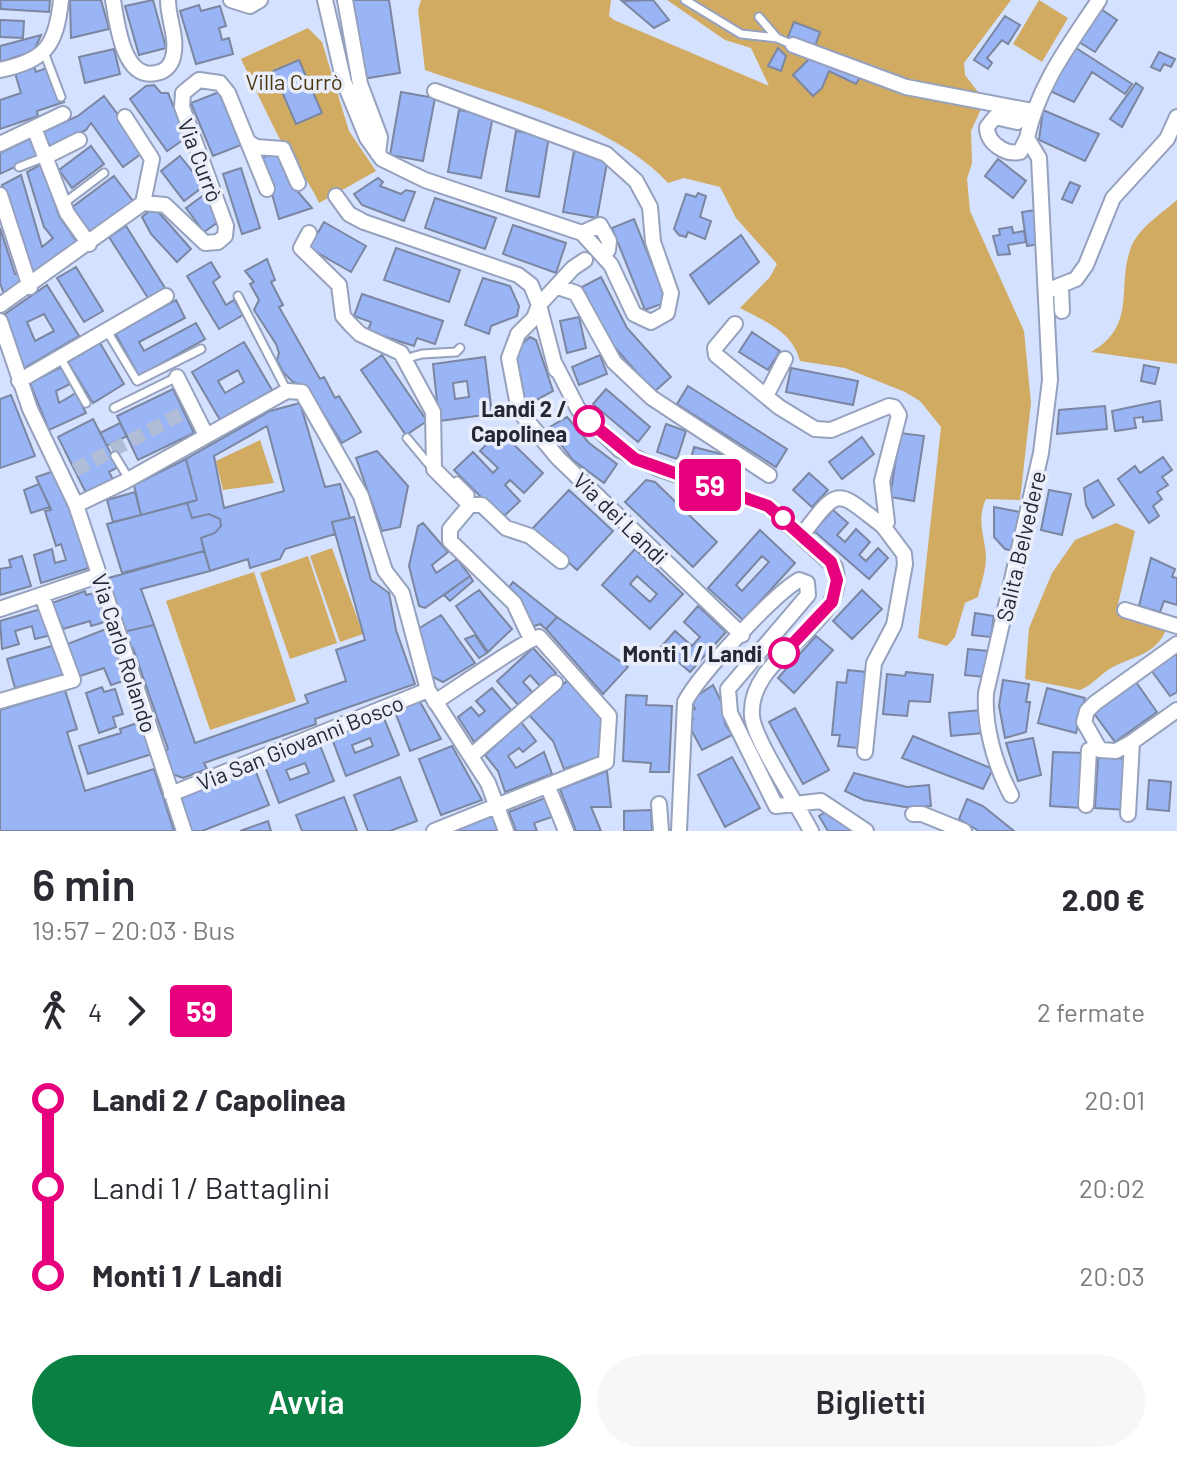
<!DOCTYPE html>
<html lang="it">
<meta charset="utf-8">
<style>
:root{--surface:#fff;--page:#f7f7f7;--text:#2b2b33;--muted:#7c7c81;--accent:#0b8043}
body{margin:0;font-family:Barlow,sans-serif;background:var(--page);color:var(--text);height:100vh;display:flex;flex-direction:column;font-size:30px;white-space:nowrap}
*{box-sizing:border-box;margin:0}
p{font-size:26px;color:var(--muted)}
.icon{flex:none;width:44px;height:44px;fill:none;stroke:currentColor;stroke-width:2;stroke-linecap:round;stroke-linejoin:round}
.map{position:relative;height:831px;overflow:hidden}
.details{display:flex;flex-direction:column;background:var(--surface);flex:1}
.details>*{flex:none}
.badge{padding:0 16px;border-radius:6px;font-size:28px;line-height:52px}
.map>.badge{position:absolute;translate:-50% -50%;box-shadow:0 0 0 4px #fff}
.legs{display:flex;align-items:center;gap:12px;height:88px;padding:0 32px;font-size:26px}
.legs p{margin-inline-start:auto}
.headline{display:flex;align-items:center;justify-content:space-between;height:136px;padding:0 32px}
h1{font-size:44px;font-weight:600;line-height:60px}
.action{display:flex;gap:16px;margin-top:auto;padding:16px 32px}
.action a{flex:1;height:92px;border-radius:48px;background:var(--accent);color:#fff;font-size:32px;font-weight:600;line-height:92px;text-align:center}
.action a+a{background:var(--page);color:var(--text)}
ul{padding:0 32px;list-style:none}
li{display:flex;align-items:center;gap:28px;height:88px;font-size:30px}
li i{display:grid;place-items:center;width:12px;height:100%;margin:0 10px;background:currentColor}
li i::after{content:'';width:20px;height:20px;margin:-10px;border:6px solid;border-radius:50%;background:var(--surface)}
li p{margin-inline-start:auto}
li:first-child i{background:linear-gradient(#0000 50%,currentColor 0)}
li:last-child i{background:linear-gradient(currentColor 50%,#0000 0)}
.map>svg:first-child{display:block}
.green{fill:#d2ab63}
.building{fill:#9ab5f5;stroke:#7b86a1;stroke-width:2;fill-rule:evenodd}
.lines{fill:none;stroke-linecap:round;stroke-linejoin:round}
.street-tunnel{stroke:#b1bcd6;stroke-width:14;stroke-dasharray:14 7;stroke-linecap:butt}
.lane-casing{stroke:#95a1bd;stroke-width:11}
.street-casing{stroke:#95a1bd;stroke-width:18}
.lane{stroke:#fff;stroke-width:7}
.street{stroke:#fff;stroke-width:14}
.line-1-casing{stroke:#fff;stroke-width:18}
.line-1{stroke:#e6007e;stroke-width:12}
.stop-1-dot{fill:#fff;stroke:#e6007e;stroke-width:4}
.labels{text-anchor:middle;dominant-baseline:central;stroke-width:7;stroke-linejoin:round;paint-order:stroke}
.park-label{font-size:22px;fill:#49360f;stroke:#e9eefa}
.street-label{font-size:22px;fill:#232833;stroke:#e9eefa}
.stop-label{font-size:22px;font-weight:bold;fill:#232833;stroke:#e9eefa;text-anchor:end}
</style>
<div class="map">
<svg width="1177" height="831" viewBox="0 0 1177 831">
<rect width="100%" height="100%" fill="#d4e1ff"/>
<path class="green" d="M421,0H611L609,16L614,20L769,86L751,48L725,40L667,0H1011L964,63L965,75L978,92L982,107L971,131L972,163L967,179L970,211L1024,331L1031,403L1020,500L986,499C976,521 985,536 986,557C986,570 981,584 978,597L965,603L955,637L947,646L918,638L941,427L920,401L905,392L845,368L800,361C792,331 766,322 740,308L770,277L777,264L736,218L720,187L684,178L668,183C611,121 503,98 425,70L418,10Z
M1039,0L1068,18L1042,62L1013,44Z
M308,28L322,42L349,131L376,171L319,203C309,180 295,166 283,145C268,117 255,88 241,59Z
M1177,200V364L1091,352C1139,325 1115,285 1132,245C1141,226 1161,214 1177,200Z
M260,440L274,483L223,490L216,461Z
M1116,523L1135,531L1116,613L1166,630C1155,655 1134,656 1113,667C1101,673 1093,685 1080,690L1025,679L1029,628L1052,573L1075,540Z
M332,548L363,634L340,642L310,556Z
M308,556L337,643L290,659L260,573Z
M254,572L296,701L210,730L166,601Z"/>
<path class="building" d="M0,0H50L49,12L1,9Z
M70,0H101L109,29L71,38Z
M153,0L166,48L139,55L125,6Z
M350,0H389L400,73L362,79Z
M653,0L669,20L654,28L622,1Z
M199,5L201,11L220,6L226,26L219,28L222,40L229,38L233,54L196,64L180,11Z
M1101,9L1117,20L1095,52L1079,42Z
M1005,16L1020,25L1008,44L1002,40L987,58L992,63L988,69L974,60Z
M0,20L24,21L23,38L0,37Z
M794,22L820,32L815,46L788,37Z
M41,35L34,51L0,62V46Z
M778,48L786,56L781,71L768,66Z
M1076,48L1132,84L1125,94L1092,72L1074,102L1048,90Z
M114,49L120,74L85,83L79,57Z
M1159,52L1175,59L1171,67L1164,64L1160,71L1151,67Z
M812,56L861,75L856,84L829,71L822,88L813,96L793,75Z
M299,60L322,113L296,124L273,71Z
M34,66L36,72L52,66L64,102L37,111L38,116L0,129V100L21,93L15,73Z
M1136,83L1143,88L1122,127L1110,119Z
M154,85L161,93H168L186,138L167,151L130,99L146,86Z
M219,92L241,145L213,156L191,103Z
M401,92L435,98L423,161L390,155Z
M104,96L145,151L123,167L91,123L86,130L51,148L42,132L78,116Z
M459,110L493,116L481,178L448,172Z
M1043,110L1099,134L1085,161L1039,140Z
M516,131L549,136L539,197L506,191Z
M31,138L40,155L0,174V153Z
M91,146L104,164L72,188L59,170Z
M279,150L292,185L312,208L279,219L262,158Z
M574,151L608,157L597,218L563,212Z
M180,156L204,186L184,201L161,171Z
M998,159L1026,181L1013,198L985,176Z
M42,164L59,216L77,242L29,276L2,185L21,175L42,247L53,238L44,227L27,172Z
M241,168L260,228L242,234L223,174Z
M114,176L133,201L90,233L71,208Z
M378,178L383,182L380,186L401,194L406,190L415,192L404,221L362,205L354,194Z
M1070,182L1080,186L1072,203L1062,199Z
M208,192L218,222L204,232L186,208Z
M698,193L706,196L700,217L711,221L705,239L688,232L686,237L679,235L674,229L686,194L696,197Z
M435,198L496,218L485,249L425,228Z
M154,207L191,249L177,262L151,234L142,217Z
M1036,210L1039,244L1027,246L1022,212Z
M634,219L667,302L645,310L612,228Z
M324,222L366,246L351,272L309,248Z
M513,225L566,243L556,273L503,254Z
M126,226L165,288L148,298L109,237Z
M1012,227L1013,233L1024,231L1026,242L1008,245L1010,254L998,255L993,236L1000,235L999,229Z
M0,228L15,274H20L23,282L4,294L0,283Z
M741,235L759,262L709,304L690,275Z
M396,248L460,270L449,302L384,280Z
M267,259L275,280L271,282L283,305L279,307L320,379L324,377L335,398L339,396L361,432L342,443L306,386L293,382L283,372L277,360L279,353L276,344L254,310L259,300L250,284L254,282L245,271Z
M211,262L220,277L213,282L226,305L234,300L243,315L219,329L187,276Z
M76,267L103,311L84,322L57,278Z
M601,277L627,328L671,377L654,392L610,342L582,287Z
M483,278L510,286L519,306L517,316L491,326L489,334L465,325Z
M47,285L79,336L24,368L5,314ZM44,314L54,331L35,341L27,322Z
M362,294L443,321L435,344L417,338L414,346L368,331L371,322L354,316Z
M176,300L185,318L139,342L144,351L196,323L205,339L139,376L115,333Z
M579,317L586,348L567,353L560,321Z
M752,332L780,351L768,370L739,352Z
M530,337L536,340L553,391L522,408L515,350Z
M244,342L272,390L220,420L192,372ZM238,370L244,382L225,393L218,381Z
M100,343L124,384L93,403L68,362Z
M382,355L427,421L406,435L361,370Z
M600,355L607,374L579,385L572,367Z
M485,357L492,414L439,421L433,364ZM467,381L469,397L455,399L453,383Z
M1144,365L1159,368L1155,384L1141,381Z
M61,367L70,384L56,391L59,403L76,393L86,413L49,430L30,383Z
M791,368L858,381L853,405L786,392Z
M688,386L787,449L776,467L677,404Z
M173,389L194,433L138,460L117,416Z
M606,389L650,427L638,442L593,404Z
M11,395L35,456L0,468V399Z
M1160,401L1162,420L1143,422V417L1134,418L1136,428L1115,431L1112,411Z
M300,403L325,487L340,484L350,518L332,522L335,534L285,549L280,559L250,568L248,559L210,571L201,538L215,533L221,526L220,519L209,514L192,518L187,503L197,500L186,459L270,411ZM267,426L284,491L224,508L214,456Z
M1105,406L1107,429L1057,434L1059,410Z
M567,417L589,443L617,464L604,483L573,460L548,428Z
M93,419L118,467L109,472L115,483L88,497L58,437Z
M120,423L127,436L107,446L100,433Z
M666,424L686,431L677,459L657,452Z
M500,431L543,473L524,493L510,480L505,485L520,501L502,518L454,470L473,452L493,473L498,468L480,451Z
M900,433L924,436L914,501L890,497Z
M862,437L874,454L842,479L829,462Z
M694,447L725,455L721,471L690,463Z
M377,451L408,486L400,527L382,531L356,458Z
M1163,457L1172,470L1162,477L1168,485L1157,492L1162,499L1153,506L1159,516L1149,523L1118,479L1135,466L1140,473Z
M186,459L197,500L141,515L134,485Z
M54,471L77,516L92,567L41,583L34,555L52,549L55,563L66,560L61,544L56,546L45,511L51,510L36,477Z
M809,473L828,490L812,507L793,490Z
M646,480L655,482L717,542L693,567L625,502Z
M1098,480L1114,505L1093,518L1086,505L1084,488Z
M39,484L50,507L31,513L24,490Z
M569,490L613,531L577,570L532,529Z
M1049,490L1071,494L1062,535L1041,530Z
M135,492L141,515L113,522L107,500Z
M187,503L192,518L209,514L220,519L221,526L215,533L201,538L204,551L122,573L107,524Z
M994,507L1020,512L1013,551L1005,549L994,537Z
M833,510L848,523L837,535L845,542L856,529L870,542L859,555L866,561L878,548L888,558L869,579L814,531Z
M354,517L371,580L389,593L396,630L415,684L315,719L316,724L204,763L207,769L183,778L172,774L164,752L168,749L133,648L129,649L123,632L154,625L195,743L308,703L305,695L346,681L336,650L365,640L332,522Z
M423,523L448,552L432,565L436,573L457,559L470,576L425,608L419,606L409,566L418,526Z
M760,530L795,563L743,620L708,588ZM762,556L769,562L742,591L736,585Z
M635,549L683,594L650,629L602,585ZM637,576L657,594L650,602L630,584Z
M204,551L210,571L141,589L154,625L123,632L105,579Z
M22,556L31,586L0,595V569L11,567L9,560Z
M1151,558L1175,569L1172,577L1177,578V605L1164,601L1160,612L1139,606Z
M470,576L473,581L450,601L444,595Z
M513,582L557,617L546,629L540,624L532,627L519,597L509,587Z
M479,590L512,629L488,652L456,606Z
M862,590L882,609L852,639L833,621Z
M85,591L86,595L99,592L108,621L91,626L90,621L63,629L52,603Z
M698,606L726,632L690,672L661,647L675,631L692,646L700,637L684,622Z
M44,608L51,635L35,639L32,626L15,631L19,644L2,649L0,621Z
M975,613L994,616L991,637L972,635Z
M441,615L475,663L443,682L431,676L418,629Z
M557,617L628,667L603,694L546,629Z
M111,627L129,679L111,685L104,668L77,677L65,645Z
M475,635L487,653L479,658L465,639Z
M816,636L833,650L794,693L778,678Z
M55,645L63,675L15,688L7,659Z
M533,648L556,673L541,687L530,675L523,682L533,693L519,706L497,681Z
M968,649L988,651L985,677L965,675Z
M1177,651V692L1170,696L1151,670Z
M848,670L866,672L858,748L838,746L840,735H832L837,682L846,683Z
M906,672L933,675L930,702L909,701L907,716L883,714L887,674L905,676Z
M568,680L603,719V726L599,757L564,769L553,741L529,715Z
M1003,680L1029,684L1026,702H1030L1026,732L1005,738L999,706Z
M1136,682L1157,712L1115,742L1093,712Z
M713,685L723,705L725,724L732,735L702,750L687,722L693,719L688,712L695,709L691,700Z
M102,687L104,692L115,689L123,714L113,717L116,727L99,733L86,693Z
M492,688L511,710L474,742L458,717L471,707L479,716L485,711L476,701Z
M1047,688L1085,698L1076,733L1038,723Z
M65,690L77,729L67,732L85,791L154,769L174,831H0V710Z
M626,695L647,696L646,705L672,706L669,772H650L651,763L623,761Z
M419,700L441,739L410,751L394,709Z
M795,708L829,770L803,784L769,722Z
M981,710L983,733L951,736L949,713Z
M383,716L399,755L346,776L331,736ZM370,738L373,746L355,753L352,745Z
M140,722L152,754L88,774L79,746L121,733L120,729Z
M521,722L536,741L523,752L519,748L508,756L516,768L544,752L552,774L505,792L498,771L485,755Z
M913,736L993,769L983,789L902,758Z
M1033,738L1041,775L1018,781L1006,743Z
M318,740L334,781L279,803L263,761ZM305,763L309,773L290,780L286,770Z
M452,746L482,800L441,815L419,759Z
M1053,752L1085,753L1081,808L1050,806Z
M732,757L760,808L725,827L698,775Z
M1098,757L1129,759L1126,810L1095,808Z
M254,767L269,805L202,831H191L177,796Z
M607,771L611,807H591L601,831H576L560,789Z
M854,773L907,787L929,785L931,806L905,807L864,800L845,791Z
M400,777L417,821L390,831H368L354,795Z
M1149,780L1171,782L1169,811L1147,809Z
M344,797L357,831H302L296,815Z
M545,798L552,817L534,823L537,831H516L509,812Z
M967,799L983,806L1014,831H979L959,819Z
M830,809L857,831H828L819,816Z
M651,810L652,831H624V811Z
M492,814L499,831H451Z
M268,821L271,831H240Z"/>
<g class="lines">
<path class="street-tunnel" d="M75,470L185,412"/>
<defs>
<path id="lane" d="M685,0L741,34L777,38L793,45
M759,17L777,38
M44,52L61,97
M19,167L45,157
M64,203L104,173
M238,296L287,391
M107,331L137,381L201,349
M60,357L86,403
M404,359L422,354L456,352L460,348
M114,408L177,377
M407,438L432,468
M115,456L129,479
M457,481L470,494V502"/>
<path id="street" d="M113,0C117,23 123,81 156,73C165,72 171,65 173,57C178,38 168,19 168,0
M231,0L250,6L260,0
M325,0L344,82L367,138L382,159L425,180L582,233L600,225L609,241L608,250
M345,0L360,84L380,137L378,154
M793,45L906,87L1032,111
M0,70C46,60 56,46 61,0
M435,91L606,154L636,181L650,207L653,242L671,293L667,313L651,322L634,314L611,265L582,233
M34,128L67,213L89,244
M1027,138L1020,152C1005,155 987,143 987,127L995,117L1017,122L1032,111
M248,142L256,147L283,149L298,183
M0,144L63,114
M47,156L79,140
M0,195L30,287
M336,196L349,214L364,222L518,275L531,285L539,305
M143,203L165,205L205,243L218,242L225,236L226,226L182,107L183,93L199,80L220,83L228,93L267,189
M309,233L301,248L339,285L343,316L350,324L360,334L401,353L433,412L434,469L470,505L450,529V541L514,603L530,637
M558,287L576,293L614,362L652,398L769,475
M1061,288L1062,311
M1046,291L1076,279L1086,265L1113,198L1167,139L1177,117
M0,305L143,203L152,159L125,117
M539,305L573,268L585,260
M0,321L30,409L76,505L184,831
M735,324L715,348L716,355L779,407L815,429L831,430L889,406L894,407L899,415L882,481L887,522L883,526C836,490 840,485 802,535
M555,364L578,409L620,450L657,468L768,506L835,567C852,625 747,653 752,716C754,740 798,805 811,831
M556,370L539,305L534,318L518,334L509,358L519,411L558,458L742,635
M177,377L206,435
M19,381L166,296
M766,396L785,359
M76,505L124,482L287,391L302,392L361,496L385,571L402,593L428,690L488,783L506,831
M470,505H482L506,528L530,536L561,561
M0,609L100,575
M1125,610L1177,626
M1177,644L1095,703L1087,711L1084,722L1100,750L1116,751L1132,742L1177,710
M0,701L73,680L42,596
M865,752L874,663L894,625L905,564L904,554L883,526
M471,756L555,683
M548,787L566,831
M171,794L428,690
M1011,795C995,765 984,727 986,693L1041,453L1050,380L1039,158L1027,138C1038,85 1070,44 1099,0
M659,804L661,831
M1086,805L1089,750
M913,814H922L964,831
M1128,814L1132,742
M434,831L606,762L609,716L539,637C530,637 451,692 435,702
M679,831L685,702C699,675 773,595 799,580L807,583L808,595L728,689L730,713L776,806L821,801L866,831"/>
</defs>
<use href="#lane" class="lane-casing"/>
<use href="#street" class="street-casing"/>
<use href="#lane" class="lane"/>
<use href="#street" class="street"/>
</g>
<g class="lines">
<defs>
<path id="line-1" d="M589,421L635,459L768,506L831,562L837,580L832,602L784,653"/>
</defs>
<use href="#line-1" class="line-1-casing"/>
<use href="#line-1" class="line-1"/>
</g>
<g class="stop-1-dot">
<circle cx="589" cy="421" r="14"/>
<circle cx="783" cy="518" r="10"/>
<circle cx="784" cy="653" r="14"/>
</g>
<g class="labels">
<g class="park-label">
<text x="294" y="81">Villa Currò</text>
</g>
<g class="street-label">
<text transform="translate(201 160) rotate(69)">Via Currò</text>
<text transform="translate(621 518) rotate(44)">Via dei Landi</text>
<text transform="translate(1020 546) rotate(-77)">Salita Belvedere</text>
<text transform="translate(125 653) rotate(72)">Via Carlo Rolando</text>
<text transform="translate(300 742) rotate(-22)">Via San Giovanni Bosco</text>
</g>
<g class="stop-label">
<text x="567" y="408">Landi 2 /<tspan x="567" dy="25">Capolinea</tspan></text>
<text x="762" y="653">Monti 1 / Landi</text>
</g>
</g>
</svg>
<b class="badge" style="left:710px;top:485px;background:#e6007e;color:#fff">59</b>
</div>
<section class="details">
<div class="headline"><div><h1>6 min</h1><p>19:57 – 20:03 · Bus</p></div><b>2.00 €</b></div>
<div class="legs"><svg class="icon" aria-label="walk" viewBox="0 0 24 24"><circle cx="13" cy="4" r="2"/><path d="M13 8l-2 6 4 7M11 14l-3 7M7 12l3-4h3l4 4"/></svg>4<svg class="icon" aria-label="forward" viewBox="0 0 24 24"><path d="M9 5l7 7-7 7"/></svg><b class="badge" style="background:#e6007e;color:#fff">59</b><p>2 fermate</p></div>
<ul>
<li><i style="color:#e6007e"></i><b>Landi 2 / Capolinea</b><p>20:01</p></li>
<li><i style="color:#e6007e"></i><span>Landi 1 / Battaglini</span><p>20:02</p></li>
<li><i style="color:#e6007e"></i><b>Monti 1 / Landi</b><p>20:03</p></li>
</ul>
<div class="action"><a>Avvia</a><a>Biglietti</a></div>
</section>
